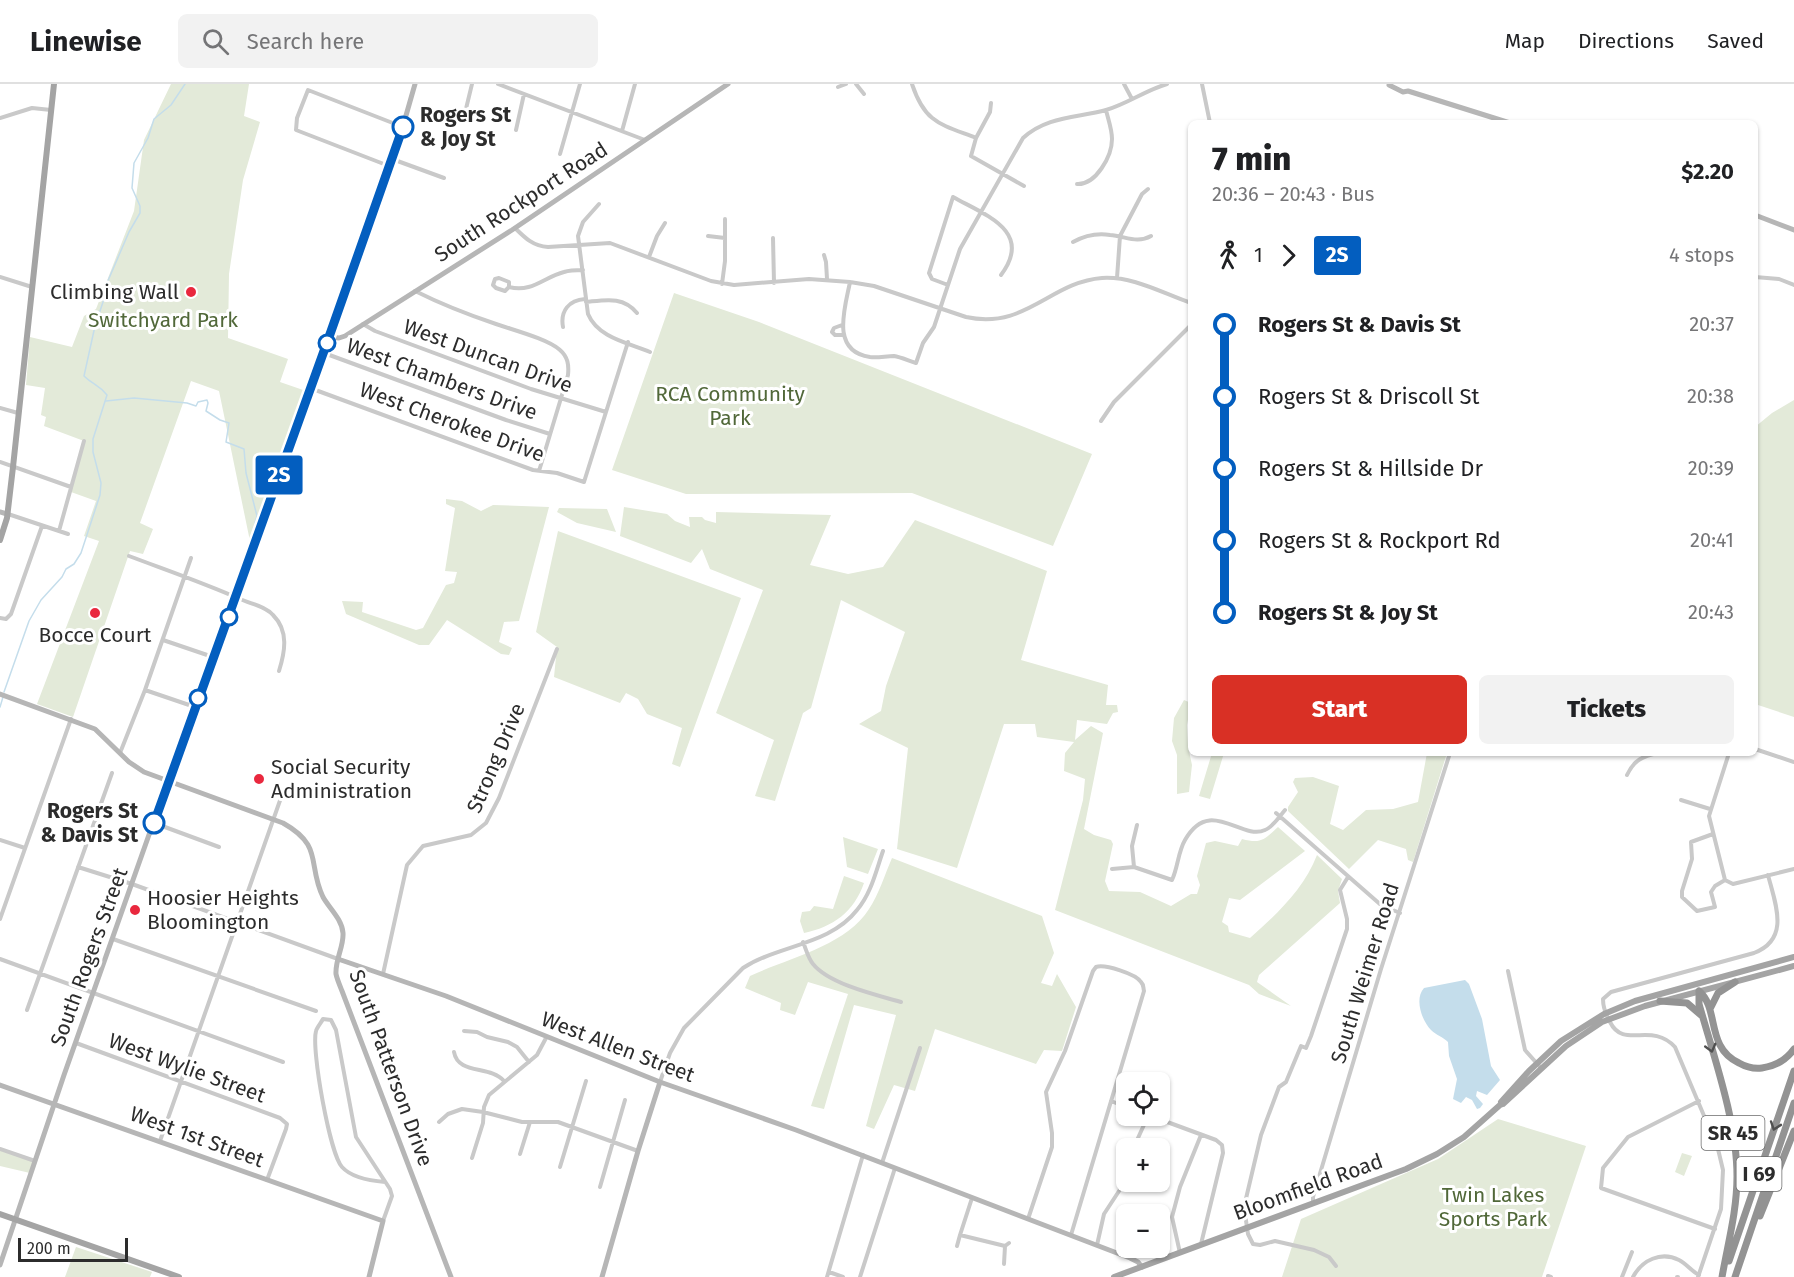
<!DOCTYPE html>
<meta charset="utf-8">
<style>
:root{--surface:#fff;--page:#f2f2f2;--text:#202124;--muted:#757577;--line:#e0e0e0;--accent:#d93025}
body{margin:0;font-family:"Fira Sans",sans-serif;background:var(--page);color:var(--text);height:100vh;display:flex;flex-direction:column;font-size:22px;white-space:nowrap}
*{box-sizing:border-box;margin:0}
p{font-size:20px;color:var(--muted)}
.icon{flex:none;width:33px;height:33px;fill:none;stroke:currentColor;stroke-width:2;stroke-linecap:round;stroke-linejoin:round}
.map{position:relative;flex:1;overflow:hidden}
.side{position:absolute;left:1188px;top:36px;width:570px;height:636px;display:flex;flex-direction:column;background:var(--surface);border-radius:9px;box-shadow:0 2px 4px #0004}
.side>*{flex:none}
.badge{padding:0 12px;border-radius:4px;font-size:21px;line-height:39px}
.controls{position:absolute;left:1116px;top:988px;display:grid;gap:12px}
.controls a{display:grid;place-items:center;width:54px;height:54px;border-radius:9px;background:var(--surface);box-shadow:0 2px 4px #0004;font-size:30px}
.scale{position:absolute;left:18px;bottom:15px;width:110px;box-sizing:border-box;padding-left:6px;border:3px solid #2c2c2c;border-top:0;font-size:16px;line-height:21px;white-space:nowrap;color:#2c2c2c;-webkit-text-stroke:4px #fff;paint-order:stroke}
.map>.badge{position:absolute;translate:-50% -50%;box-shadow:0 0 0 3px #fff}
.legs{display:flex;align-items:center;gap:9px;height:66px;padding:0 24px;font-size:20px}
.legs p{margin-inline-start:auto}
.headline{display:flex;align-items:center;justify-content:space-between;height:102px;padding:0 24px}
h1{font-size:33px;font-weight:800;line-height:45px}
.primary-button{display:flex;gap:12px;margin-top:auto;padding:12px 24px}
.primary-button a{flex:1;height:69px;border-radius:9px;background:var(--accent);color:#fff;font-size:24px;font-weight:800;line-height:69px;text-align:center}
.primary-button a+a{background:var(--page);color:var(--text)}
ul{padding:0 24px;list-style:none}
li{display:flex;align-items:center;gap:21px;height:72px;font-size:22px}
li i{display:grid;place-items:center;width:9px;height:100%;margin:0 8px;background:currentColor}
li i::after{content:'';width:15px;height:15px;margin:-8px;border:4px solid;border-radius:50%;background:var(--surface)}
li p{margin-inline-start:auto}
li:first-child i{background:linear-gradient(#0000 50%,currentColor 0)}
li:last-child i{background:linear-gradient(currentColor 50%,#0000 0)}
header{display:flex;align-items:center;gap:36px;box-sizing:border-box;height:84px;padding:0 30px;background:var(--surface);border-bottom:2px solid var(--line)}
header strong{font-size:28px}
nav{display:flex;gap:33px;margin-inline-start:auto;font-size:21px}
.search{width:420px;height:54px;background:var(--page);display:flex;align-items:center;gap:15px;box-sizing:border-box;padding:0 21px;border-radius:9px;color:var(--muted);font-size:22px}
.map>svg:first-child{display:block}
.green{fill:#e3ead9}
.water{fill:#c4ddeb}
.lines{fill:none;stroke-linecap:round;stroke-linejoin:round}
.stream{stroke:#c4ddeb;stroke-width:1.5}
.street{stroke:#c9c9c9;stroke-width:4}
.secondary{stroke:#b6b6b6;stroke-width:5}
.primary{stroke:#a4a4a4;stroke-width:6}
.highway{stroke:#939393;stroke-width:7}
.oneway{stroke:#505050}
.line-1-casing{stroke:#fff;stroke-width:14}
.line-1{stroke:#035ebf;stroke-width:9}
.stop-1-dot{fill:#fff;stroke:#035ebf;stroke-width:3}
.poi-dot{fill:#e9283e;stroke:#fff;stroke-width:2}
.labels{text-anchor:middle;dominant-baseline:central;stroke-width:6;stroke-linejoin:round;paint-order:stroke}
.shield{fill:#fff;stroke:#6b6b6b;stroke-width:1.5}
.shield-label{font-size:20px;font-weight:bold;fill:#2c2c2c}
.stop-label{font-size:21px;font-weight:bold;fill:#2c2c2c;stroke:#fff;text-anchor:start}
.street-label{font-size:21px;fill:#2c2c2c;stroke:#fff}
.poi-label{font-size:21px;fill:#2c2c2c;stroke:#fff;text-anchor:start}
.park-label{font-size:21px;fill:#516839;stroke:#fff}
</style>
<header>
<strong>Linewise</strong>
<div class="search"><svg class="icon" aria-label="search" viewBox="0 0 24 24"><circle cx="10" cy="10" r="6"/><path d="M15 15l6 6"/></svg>Search here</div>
<nav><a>Map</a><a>Directions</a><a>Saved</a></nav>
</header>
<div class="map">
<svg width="1794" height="1193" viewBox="0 0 1794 1193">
<rect width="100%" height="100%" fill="#fff"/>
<path class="green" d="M171,0H249L244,32L260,38L243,96L229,190L228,254L288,275L280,298L306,307L251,462L219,307L191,297L140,439L153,445L143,470L130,467L73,633L37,620L99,457L84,452L96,417L71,408L84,357L44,342L46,333L41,331L45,304L26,301L30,253L72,263L84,232L96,225L134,127L144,56Z
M674,209L759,238L1092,370L1053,462L912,409L686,410L612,386Z
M1794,316V633L1755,620V343L1772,329Z
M446,415L462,417L481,427L493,421L549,423L519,537L504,538L499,558L512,564L509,571L501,570L447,536L429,561H419L346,530L342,517L363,518L362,528L416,546L423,544L446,501L454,499L457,488L445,487L455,424L446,420Z
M624,423L667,430L675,437L690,443L689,433H702L705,436L716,439V428L831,431L810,481L848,490L883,483L915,436L1047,487L1021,576L1108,601L1106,621H1117L1118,628L1113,629L1107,640L1077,636L1075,656L1091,642L1103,649L1084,745L1094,751L1111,756L1113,760L1105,797L1109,807L1140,808L1171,822L1191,810H1197L1200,801L1197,792L1206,759L1215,757L1238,762L1242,755C1261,760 1264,756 1278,743L1305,767L1240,816L1229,814L1222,838L1228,842L1229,848L1250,854C1276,831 1304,805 1317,771L1342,795L1338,807L1340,819L1259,891L1257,898L1291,922L1259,910L1249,901L1055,826L1083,716L1085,695L1064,687L1065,669L1074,658L1037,653L1035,640H1004L957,784L897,765L908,664L859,640L881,627L886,602L905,548L841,516L811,624L803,629L775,717L755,712L774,656L716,629L763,506L710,485L702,465L691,479L620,452Z
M559,424L607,425L616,448L577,439L557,428Z
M558,447L741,514L680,683L672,680L682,644L647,630L638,615L626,609L620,619L554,593L557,563L536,548Z
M1184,616L1191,619L1187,641L1188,662L1192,681L1189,708L1177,710V671L1172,657L1174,634Z
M1212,669H1224L1210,715L1199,712Z
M1427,669H1447L1413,778L1408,776L1406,765L1378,756L1349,785L1288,727V723L1298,708L1293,698L1295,694L1313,693L1339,702L1330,740L1343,746L1366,726L1393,725L1418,718Z
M843,753L878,765L868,790L847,783Z
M892,774L1042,832L1054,869L1041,899L1052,902L1057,890L1076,923L1062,967L1044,966L1036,980L935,945L915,1007L894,1001L874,1045L866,1042L896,931L854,921L824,1025L811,1022L848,910L808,898L795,931L780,926L781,919L745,904L750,892C788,874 846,862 869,825C879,810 885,790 892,774Z
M844,792L864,799C854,828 833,843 804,849L800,837L802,828L810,827L814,822L833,825Z
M1498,1035L1586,1062L1542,1193H1282L1301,1135L1438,1075Z
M0,1065L34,1077L30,1089L0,1082Z
M1682,1069L1692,1072L1684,1092L1675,1088Z
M76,1163L152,1188L150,1193H65Z"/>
<path class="water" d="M1465,896L1469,900L1482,935L1491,982L1500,996L1487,1011L1477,1007L1476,1012L1483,1020L1480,1024L1477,1025L1472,1016L1466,1013L1461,1019L1453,1015L1457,995L1449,972L1448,958C1443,953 1436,951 1431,946C1422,937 1414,915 1424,904Z"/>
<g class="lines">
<path class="stream" d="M106,317L134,314L187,319L196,322L198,318L207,316L208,319L206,327L220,336L229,339L226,358L244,365L246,389L257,432L255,439
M4,608L29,537L41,516L62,493L66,485L74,480L81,469L100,411L101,399L93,368V355L107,311C98,300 93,301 84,292L95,242L104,215L107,199L129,148L140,129V122L132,104L134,79L148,54L154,35L171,21L185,0
M0,623L3,613"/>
<path class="street" d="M498,0L645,56
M856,0L864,10
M912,0C925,39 940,40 976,54
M1124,0L1132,15
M1202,0L1210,39
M838,3L846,0
M991,19L990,28L976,54L971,72L1024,102
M464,33L472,0
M0,34L32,24L51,26
M516,46L524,10
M622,47L635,0
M560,70L580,0
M392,75L444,94
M389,82L296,46L297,34L308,6L403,43
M1077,100C1096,101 1112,72 1112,55C1112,45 1108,35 1106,26
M599,120L583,138L578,152L588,230C598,254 629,259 650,268
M515,144C525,154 533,162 548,163L610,159L711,197L734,201L809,195L850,198L874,202L966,233C1026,246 1050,198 1102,194C1133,192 1162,209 1191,219
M708,152L725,154
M773,154L774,199
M1073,158C1084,152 1098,149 1110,151C1125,152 1137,160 1151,152
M824,171L826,178L827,195
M649,173L657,152L665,139
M0,193L32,203
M1755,193L1779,195L1794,201
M1117,194L1120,152L1142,110L1148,105
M850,198C845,224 830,267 870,273C878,274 886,272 894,272C901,273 909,277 916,279L923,259L934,243L960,165L1023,54C1047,32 1077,34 1106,26C1127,20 1146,6 1167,0
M722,200L725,177V135
M948,201L932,195L929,189L953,113C985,131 1034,147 1001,191
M509,203L505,207L496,204L493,201L495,195L499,194L509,198V203C532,209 544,193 564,188C570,186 577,186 583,186
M415,207C441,220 469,231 496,240C513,246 548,255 560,266C568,273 569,281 568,291L539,387
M586,218C606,216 623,212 637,229
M363,240L375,247L531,305L606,328
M842,241L834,244L832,248L835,251H844
M563,243C560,227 569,216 585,215
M324,269L506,336L550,350
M310,304L533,386L557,389L584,398L628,258
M0,324L18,329
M1101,337L1114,318L1191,241
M0,378L71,403
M8,430L68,450
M59,447L84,357
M129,472C166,486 204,499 240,515C251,520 265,522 273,531C289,547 285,568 279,587
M0,534L6,535L11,530L42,442
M163,556L213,573
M145,606L195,623
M1755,665L1794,678
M120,669L145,606L191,474
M1729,669L1709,732L1725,796L1733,800L1794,785
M1627,691C1634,676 1643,672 1658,669
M1681,716L1710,725
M1276,729L1381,821L1400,829
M154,739L219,763
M1713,750L1691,758L1692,775L1682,807V813L1697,827L1715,823L1711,808L1715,802L1725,796
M0,756L25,764
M78,783L132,800L338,875
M1134,783L1132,762L1137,741
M1112,785L1134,783L1172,796C1178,783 1178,768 1185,756C1210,712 1241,757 1265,746C1273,743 1279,733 1285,726
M0,835L71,635
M113,855L316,927
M803,858C806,865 808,874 813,880C829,900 876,911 901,918
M0,875L283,978
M1508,887L1525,966L1541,984
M383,890L407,781L423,762L471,751L486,739L499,714L557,565
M27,926L112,689
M464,947L477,948L487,953L508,958L517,963L529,978
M76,959L280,1034L287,1040L286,1045L267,1096
M454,968C458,991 490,981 504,997
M660,998L670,969L684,944L743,884C778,861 830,861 857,826C871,810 876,787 883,767
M1111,1017L1126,1023
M1699,1017L1628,1053L1603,1084L1601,1104L1715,1145
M1151,1032L1216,1056L1222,1061L1223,1069L1201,1160
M439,1038L448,1030L462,1025L483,1028L522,1038H558L638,1067
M160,1057L283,708
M0,1065L35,1077
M1133,1065L1148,1032
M520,1070L530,1038
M472,1074L483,1039L484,1023L489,1011L537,971L546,954
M882,1079L920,964
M560,1083L586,997
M600,1103L625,1016
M1313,1119V1113L1381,885L1450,669
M1028,1135L1052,1063V1049L1046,1008L1065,967L1093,887L1096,883C1105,880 1136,890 1141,898C1144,901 1143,903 1144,907L1071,1151
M383,1137L392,1112L390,1105L356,1053L336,946L331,936L323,935C321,939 317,943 316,947C311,965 330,1070 342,1083C352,1094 372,1097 385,1098
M960,1151L972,1114
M1097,1161L1104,1130L1121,1104L1126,1084
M957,1162L960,1151L1005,1162
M1180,1169L1172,1133L1180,1103L1201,1051
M1004,1180L1005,1162L1009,1159
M1336,1182L1329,1173L1314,1166L1275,1157L1260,1161L1253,1160L1248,1150L1244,1123L1261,1051L1279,1003L1286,998L1301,962L1306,964L1311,952L1347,845V835L1340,806L1348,793
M829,1188L843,1193
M1548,1192L1551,1193
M827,1193L863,1071
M860,1193L895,1084
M1622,1193L1632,1168
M1633,1193C1642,1176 1661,1167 1679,1176C1687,1180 1691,1187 1699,1191
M1677,1193H1678
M1698,1193L1721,1125L1723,1086L1718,1065L1675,963C1651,937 1624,966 1610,938C1606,931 1603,923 1603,915L1611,908L1754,869C1791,855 1775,819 1768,791"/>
<path class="secondary" d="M1389,1L1403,8L1408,7L1510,39
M1755,131L1794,146
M329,253L339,254L345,252L512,146L728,0
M0,428L7,430
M0,610L95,645L129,678L144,688L283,739C324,762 307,780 323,813C329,824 342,835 343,849C344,862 335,876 336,890C337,895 340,902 342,907L451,1193
M338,875L446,912L660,998L796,1046L1130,1174L1138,1178L1142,1183
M0,1001L383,1137L369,1193
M0,1181L64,991L168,697L329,253L401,49L415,0
M602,1193L638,1067L660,998"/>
<path class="primary" d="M0,456L7,434L13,383L54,0
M1501,1018L1529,987L1561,957L1604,930L1635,917L1794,873
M0,1130L179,1193
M1114,1193L1406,1085L1437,1070L1464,1053L1500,1021L1503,1020L1566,962L1602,938L1645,922L1794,882"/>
<path class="highway" d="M1699,907V920C1714,973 1737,1038 1737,1092C1737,1127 1728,1159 1722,1193
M1699,907C1720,925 1705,963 1739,979C1746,983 1754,985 1762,984C1776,982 1786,976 1794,965
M1660,917L1687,919L1701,931
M1710,925L1718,909L1735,898
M1760,1132L1794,1047
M1729,1177L1794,987
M1735,1193L1794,1019"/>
</g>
<defs><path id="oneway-chevron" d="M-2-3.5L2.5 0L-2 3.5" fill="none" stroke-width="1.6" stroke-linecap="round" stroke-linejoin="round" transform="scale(1.5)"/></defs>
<g class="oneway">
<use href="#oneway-chevron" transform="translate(1711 964) rotate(75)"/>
<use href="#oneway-chevron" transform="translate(1775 1042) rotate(109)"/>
</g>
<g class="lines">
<defs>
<path id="line-1" d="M154,739L329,253L403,43"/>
</defs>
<use href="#line-1" class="line-1-casing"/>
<use href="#line-1" class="line-1"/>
</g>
<g class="stop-1-dot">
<circle cx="403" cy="43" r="10"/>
<circle cx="327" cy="259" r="8"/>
<circle cx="229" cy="533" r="8"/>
<circle cx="198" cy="614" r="8"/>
<circle cx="154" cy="739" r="10"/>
</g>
<g class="poi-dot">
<circle cx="191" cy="208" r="6"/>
<circle cx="95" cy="529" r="6"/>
<circle cx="259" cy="695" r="6"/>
<circle cx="135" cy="826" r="6"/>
</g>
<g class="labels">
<g class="shield">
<rect x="1701.5" y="1032" width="63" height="34" rx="4.5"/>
<rect x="1736.5" y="1073" width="45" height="34" rx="4.5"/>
</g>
<g class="shield-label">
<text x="1733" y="1049">SR 45</text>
<text x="1759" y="1090">I 69</text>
</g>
<g class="stop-label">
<text x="420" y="31">Rogers St<tspan x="420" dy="24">&amp; Joy St</tspan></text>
<text x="138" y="727" text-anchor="end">Rogers St<tspan x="138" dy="24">&amp; Davis St</tspan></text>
</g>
<g class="street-label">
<text transform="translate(521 118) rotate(-33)">South Rockport Road</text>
<text transform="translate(488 272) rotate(20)">West Duncan Drive</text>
<text transform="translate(442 295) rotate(20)">West Chambers Drive</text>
<text transform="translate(452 338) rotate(20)">West Cherokee Drive</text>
<text transform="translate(496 674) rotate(-67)">Strong Drive</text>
<text transform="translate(89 873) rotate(-70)">South Rogers Street</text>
<text transform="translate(1365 889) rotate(-73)">South Weimer Road</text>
<text transform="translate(618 963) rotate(21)">West Allen Street</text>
<text transform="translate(187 984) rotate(20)">West Wylie Street</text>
<text transform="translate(391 984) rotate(70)">South Patterson Drive</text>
<text transform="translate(197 1053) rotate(20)">West 1st Street</text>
<text transform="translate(1308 1103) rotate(-20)">Bloomfield Road</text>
</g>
<g class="poi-label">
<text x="179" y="208" text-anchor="end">Climbing Wall</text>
<text x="95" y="551" text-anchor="middle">Bocce Court</text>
<text x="271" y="683">Social Security<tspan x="271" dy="24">Administration</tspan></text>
<text x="147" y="814">Hoosier Heights<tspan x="147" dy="24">Bloomington</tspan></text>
</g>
<g class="park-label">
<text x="163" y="236">Switchyard Park</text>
<text x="730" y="310">RCA Community<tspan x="730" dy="24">Park</tspan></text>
<text x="1493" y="1111">Twin Lakes<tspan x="1493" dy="24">Sports Park</tspan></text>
</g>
</g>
</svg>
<div class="controls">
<a><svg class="icon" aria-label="locate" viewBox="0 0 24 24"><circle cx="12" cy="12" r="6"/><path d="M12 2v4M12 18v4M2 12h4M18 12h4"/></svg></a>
<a>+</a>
<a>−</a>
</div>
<div class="scale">200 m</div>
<b class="badge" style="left:279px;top:391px;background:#035ebf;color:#fff">2S</b>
<section class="side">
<div class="headline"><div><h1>7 min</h1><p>20:36 – 20:43 · Bus</p></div><b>$2.20</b></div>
<div class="legs"><svg class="icon" aria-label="walk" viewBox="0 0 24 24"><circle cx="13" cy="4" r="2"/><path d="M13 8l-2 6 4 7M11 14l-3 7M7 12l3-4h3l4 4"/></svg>1<svg class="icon" aria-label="forward" viewBox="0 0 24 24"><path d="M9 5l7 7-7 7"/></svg><b class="badge" style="background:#035ebf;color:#fff">2S</b><p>4 stops</p></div>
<ul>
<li><i style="color:#035ebf"></i><b>Rogers St &amp; Davis St</b><p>20:37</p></li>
<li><i style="color:#035ebf"></i><span>Rogers St &amp; Driscoll St</span><p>20:38</p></li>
<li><i style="color:#035ebf"></i><span>Rogers St &amp; Hillside Dr</span><p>20:39</p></li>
<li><i style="color:#035ebf"></i><span>Rogers St &amp; Rockport Rd</span><p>20:41</p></li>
<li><i style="color:#035ebf"></i><b>Rogers St &amp; Joy St</b><p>20:43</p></li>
</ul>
<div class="primary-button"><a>Start</a><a>Tickets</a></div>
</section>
</div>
